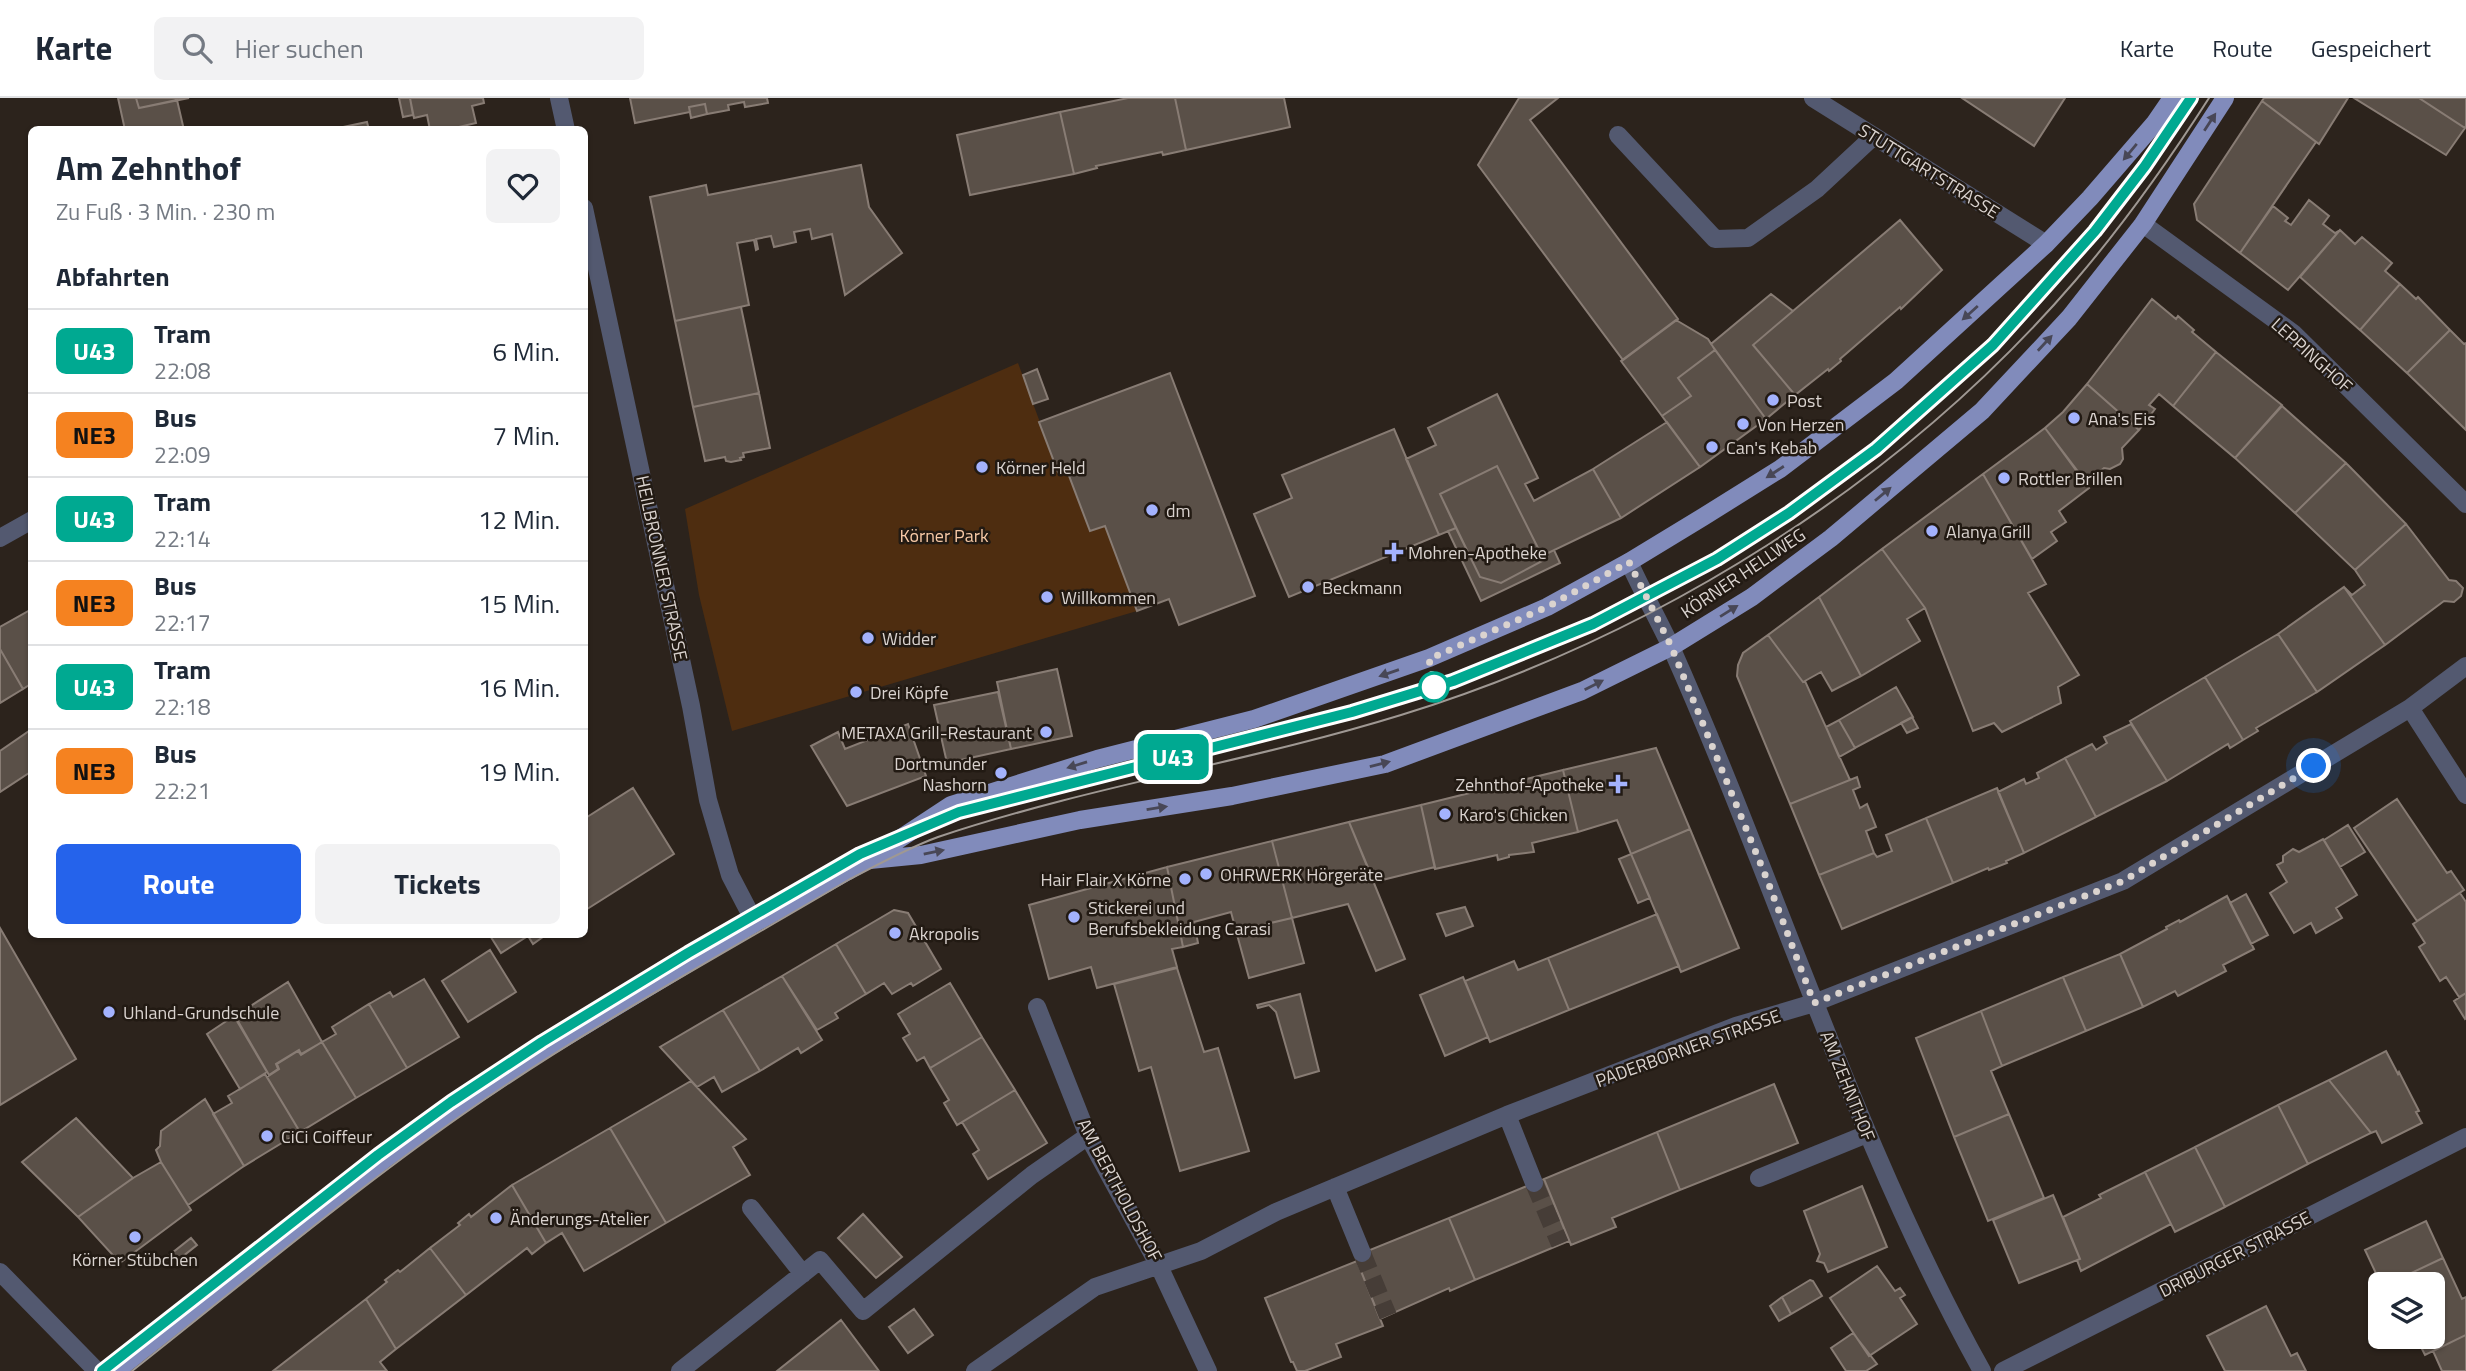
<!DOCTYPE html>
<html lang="de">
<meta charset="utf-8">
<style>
:root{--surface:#fff;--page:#f2f2f3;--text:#1f2937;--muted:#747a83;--line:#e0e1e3;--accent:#2563eb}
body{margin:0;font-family:"Titillium Web",sans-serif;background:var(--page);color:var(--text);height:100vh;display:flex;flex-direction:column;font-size:26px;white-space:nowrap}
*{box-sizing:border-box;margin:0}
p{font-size:23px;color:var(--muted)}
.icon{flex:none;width:38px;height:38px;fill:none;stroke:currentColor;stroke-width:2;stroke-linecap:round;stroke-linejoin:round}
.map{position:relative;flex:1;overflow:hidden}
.sheet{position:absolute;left:28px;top:28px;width:560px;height:812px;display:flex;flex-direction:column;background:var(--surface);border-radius:10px;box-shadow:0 2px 5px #0004}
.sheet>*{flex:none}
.badge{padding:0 14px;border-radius:10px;font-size:24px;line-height:46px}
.fabs{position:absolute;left:2368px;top:1174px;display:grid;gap:14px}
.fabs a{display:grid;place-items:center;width:77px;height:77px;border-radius:10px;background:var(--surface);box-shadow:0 2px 5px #0004;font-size:35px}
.you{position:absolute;width:35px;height:35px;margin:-18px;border:5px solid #fff;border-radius:50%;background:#1a73e8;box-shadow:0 0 0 10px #1a73e833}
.map>.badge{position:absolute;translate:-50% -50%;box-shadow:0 0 0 4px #fff}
h2{padding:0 28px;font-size:26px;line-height:63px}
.round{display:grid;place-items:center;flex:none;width:74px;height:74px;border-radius:10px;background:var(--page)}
.summary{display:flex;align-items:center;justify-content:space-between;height:119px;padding:0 28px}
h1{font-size:33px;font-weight:700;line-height:52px}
.action{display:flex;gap:14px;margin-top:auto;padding:14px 28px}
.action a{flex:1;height:80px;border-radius:10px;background:var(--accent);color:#fff;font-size:28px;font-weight:700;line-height:80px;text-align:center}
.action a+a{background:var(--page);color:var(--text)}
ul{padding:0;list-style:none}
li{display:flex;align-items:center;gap:21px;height:84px;padding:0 28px;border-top:2px solid var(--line)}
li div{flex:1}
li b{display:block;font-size:26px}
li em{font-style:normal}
li .badge{min-width:77px;font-weight:700;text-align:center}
header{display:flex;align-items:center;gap:42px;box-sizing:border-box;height:98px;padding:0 35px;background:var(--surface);border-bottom:2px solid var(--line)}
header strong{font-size:33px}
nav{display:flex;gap:38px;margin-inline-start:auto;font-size:24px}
.search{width:490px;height:63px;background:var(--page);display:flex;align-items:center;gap:18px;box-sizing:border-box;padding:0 24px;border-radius:10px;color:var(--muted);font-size:26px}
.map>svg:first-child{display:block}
.green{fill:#4e2d10}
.building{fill:#5a5048;stroke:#887c74;stroke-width:2}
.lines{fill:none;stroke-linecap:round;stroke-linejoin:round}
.minor-tunnel{stroke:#463d37;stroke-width:18;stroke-dasharray:18 9;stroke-linecap:butt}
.minor{stroke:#535970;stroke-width:18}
.major{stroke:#818bbb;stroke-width:18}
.tram{stroke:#9f9893;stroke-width:2}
.oneway{fill:#484756}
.line-casing{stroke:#fff;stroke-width:16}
.line{stroke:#00a991;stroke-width:10}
.walk{stroke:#dad3cf;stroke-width:7;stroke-dasharray:0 12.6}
.poi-dot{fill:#a3b2fd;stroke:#221a13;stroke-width:2.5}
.stop-dot{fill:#fff;stroke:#00a991;stroke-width:3.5}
.labels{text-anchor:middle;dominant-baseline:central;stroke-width:5;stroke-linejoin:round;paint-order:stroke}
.street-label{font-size:18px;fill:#dad3cf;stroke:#221a13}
.poi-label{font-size:18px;fill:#dad3cf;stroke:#221a13;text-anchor:start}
.park-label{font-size:18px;fill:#f7c9a6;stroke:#221a13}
</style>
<header>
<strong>Karte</strong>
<div class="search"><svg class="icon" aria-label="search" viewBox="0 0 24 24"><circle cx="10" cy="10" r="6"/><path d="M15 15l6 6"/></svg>Hier suchen</div>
<nav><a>Karte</a><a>Route</a><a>Gespeichert</a></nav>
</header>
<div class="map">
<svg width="2466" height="1273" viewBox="0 0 2466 1273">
<rect width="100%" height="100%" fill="#2c231c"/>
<path class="green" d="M1018,265L1058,373L1066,370L1090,433L1105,428L1137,513L732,633L699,497L685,411Z"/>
<path class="building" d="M118,0H136L139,10L177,2L184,32H125Z
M136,0H189L139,10Z
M399,0H410L413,17L403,19Z
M410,0H483L484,5L472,8L476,25L446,32H430L427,17L414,20Z
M630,0H767L768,5L745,9L744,4L728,7L729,12L707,16L705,6L689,9L690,14L635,25Z
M1128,0H1175L1186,52L1163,57L1162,54L1096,68L1097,70L1074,76L1060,14Z
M1175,0H1284L1290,29L1186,52Z
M1519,0H1558L1530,22L1678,221L1623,262L1478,67Z
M1962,0H2065L2034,48Z
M2264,0H2348L2319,46L2262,3Z
M2354,0H2419L2465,30L2446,57Z
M2419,0H2466V28L2465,30Z
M2262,3L2316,44L2240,155L2197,122L2194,106Z
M705,6L707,16L691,20L689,9Z
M1060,14L1074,76L970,97L957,37Z
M367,24L369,32H329Z
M861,67L869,109L902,155L845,197L832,136L812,141L810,131L794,134L796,144L774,149L771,138L756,141L758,151L756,152L754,142L737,145L749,207L675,223L650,99L706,87L708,97Z
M2309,102L2329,118L2323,126L2335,135L2340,132L2288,192L2240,155L2273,108L2288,120L2285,123L2291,127Z
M1900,122L1942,172L1901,211L1900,209L1840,261L1841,263L1829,273L1828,271L1795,297L1753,247Z
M2340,132L2355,146L2362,139L2392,165L2385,173L2400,186L2360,232L2300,179Z
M2400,186L2416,201L2418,199L2450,232L2407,275L2360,232Z
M1771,196L1793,213L1753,247L1795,297L1766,321L1711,246Z
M2152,201L2176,221L2178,218L2194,232L2192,234L2216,254L2173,308L2159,296L2149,307L2155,311L2139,332L2087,286Z
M741,209L759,295L693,309L675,223Z
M1676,222L1708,241L1715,252L1678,280L1691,298L1662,318L1621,263Z
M2450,232L2464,246L2466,245V332L2407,275Z
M1715,252L1766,321L1700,369L1662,318L1691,298L1678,280Z
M2216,254L2282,307L2235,360L2173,308Z
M1037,271L1048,301L1033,306L1023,277Z
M1170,275L1255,498L1179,527L1169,501L1137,513L1105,428L1090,433L1066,370L1058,374L1039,324Z
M2087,286L2139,332L2122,350L2123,361L2120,366L2110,371L2104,370L2086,384L2045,330L2063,314Z
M759,295L770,350L743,355L744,359L740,360L741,362L731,364L726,363L725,359L705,363L693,309Z
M1497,296L1538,380L1525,386L1534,403L1593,371L1621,420L1542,458L1497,368L1440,396L1456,430L1439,437L1406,361L1436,347L1428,330Z
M2282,308L2346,365L2295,415L2235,360Z
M1667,324L1700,369L1621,420L1593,371Z
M2045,330L2089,390L2059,413L2066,424L2051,434L2057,443L2032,461L1983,376Z
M1394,331L1439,437L1289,499L1254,416L1292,400L1282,377Z
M2346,365L2406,426L2355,472L2295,415Z
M1497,368L1544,462L1501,485L1480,479L1440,396Z
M1983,376L2046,486L2028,495L2079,577L2058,589L2061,605L2002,634L1994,625L1973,633L1925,510L1882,451Z
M2406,426L2449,482L2456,483L2463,490L2461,498L2454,504L2444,503L2385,547L2344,489L2352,497L2365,487L2355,472Z
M1456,430L1480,479L1501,485L1544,462L1542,458L1554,452L1560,465L1481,503L1448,433Z
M1882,451L1925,510L1907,521L1920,543L1861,578L1819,499Z
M2344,489L2385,547L2317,594L2278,536Z
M1819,499L1861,578L1832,593L1821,574L1803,584L1768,537Z
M32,511V585L23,591L0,551V529Z
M2278,536L2317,594L2256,630L2258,633L2243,642L2205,579Z
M1768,537L1803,584L1805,583L1850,682L1790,706L1737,578L1738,567L1743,555Z
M0,551L23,591L0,605Z
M1057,571L1072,638L1011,651L997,584Z
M2205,579L2243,642L2230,650L2228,646L2167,683L2130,623Z
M1896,589L1913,619L1855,650L1839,622Z
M998,594L1011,651L947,665L934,607Z
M1912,619L1918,630L1907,635L1901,625Z
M1839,622L1855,650L1839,659L1826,629Z
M908,626L926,678L847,708L811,648L838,634L845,651Z
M2131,626L2167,683L2096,719L2065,660L2092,646L2096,652L2107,645L2104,639Z
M32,631V673L0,694V653Z
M1656,650L1690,731L1631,756L1617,722L1578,734L1563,672Z
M2065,660L2096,719L2024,755L1998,694L2024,681L2026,686L2039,680L2037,675Z
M1563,672L1578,734L1532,745L1534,754L1509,757V759L1498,762L1497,757L1435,771L1421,707Z
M1857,679L1860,689L1853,692L1860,710L1867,706L1876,729L1866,733L1874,755L1819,777L1790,706Z
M633,690L674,756L584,813V721Z
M1997,690L2024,755L2006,763L2007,765L1989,772L1988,770L1953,785L1926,720Z
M2397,701L2447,775L2451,773L2464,792L2417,823L2354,730Z
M1421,707L1435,769L1374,784L1349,724Z
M1926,720L1953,785L1842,831L1819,777L1874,755L1877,759L1892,753L1886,737Z
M1349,724L1405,861L1376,873L1348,806L1292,820L1272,743Z
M2348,727L2365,754L2340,769L2324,742Z
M1690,731L1739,850L1681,874L1631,756Z
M2323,741L2357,797L2336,810L2342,820L2316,835L2311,825L2294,835L2270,795L2287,784L2277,767L2283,764V758L2293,751L2299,754Z
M1272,743L1292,820L1236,833L1231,814L1194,824L1198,845L1183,849L1167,769Z
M1631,756L1650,800L1638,805L1619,761Z
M1167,769L1183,849L1172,851L1177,869L1097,890L1091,869L1049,881L1029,807Z
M2460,795L2466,804V895L2459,899L2446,879L2440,883L2419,849L2425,845L2413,826Z
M2246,796L2268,837L2251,846L2230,805Z
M2227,798L2254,851L2223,867L2226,873L2178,898L2175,893L2143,909L2120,856L2167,831L2166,829L2179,822L2180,824Z
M1465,809L1473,828L1446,838L1437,816Z
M894,812L908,815L941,871L913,888L911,885L892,896L884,885L866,896L836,846Z
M1657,816L1679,868L1569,912L1548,860Z
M1292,820L1304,865L1249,880L1236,833Z
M0,830L76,961L0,1007Z
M489,836H547L533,846L528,838L501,855Z
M836,846L866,896L835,915L838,920L817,932L782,878Z
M490,852L516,894L468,924L442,883Z
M2120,856L2143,909L2086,933L2063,879Z
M1548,860L1569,912L1490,944L1465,883L1514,863L1518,872Z
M1177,870L1204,954L1218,950L1249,1053L1180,1073L1151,969L1139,973L1114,886Z
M782,878L822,942L801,955L798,950L760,973L723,912Z
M1463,879L1488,939L1445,958L1420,897Z
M2063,879L2086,933L2002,968L1981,913Z
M424,881L459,939L407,970L369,906L390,894L393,899Z
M288,884L322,944L301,956L299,952L276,966L278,971L269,977L235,918Z
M950,885L982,939L930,970L924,959L917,963L903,940L910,936L898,916Z
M2466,895V920L2465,921L2454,903Z
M1300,896L1319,973L1295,980L1276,914L1269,907L1258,910L1257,907Z
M369,906L407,970L356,1000L322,944L336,936L332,929Z
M723,912L760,973L722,994L714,979L697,989L660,949Z
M1981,913L2002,968L1991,973L2009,1016L1954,1039L1916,940Z
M234,918L267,974L240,991L207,936Z
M982,939L1015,992L957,1027L944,1005L949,1002L930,970Z
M322,944L356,1000L300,1034L267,979L279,971L277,966L298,953L301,957Z
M2386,953L2398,976L2399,974L2419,1013L2416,1014L2422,1025L2382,1045L2376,1033L2371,1035L2329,982Z
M265,976L300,1034L244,1068L213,1016L232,1005L228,998Z
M2329,982L2371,1035L2308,1066L2278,1007Z
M691,983L746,1041L733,1049L750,1077L666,1125L610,1030Z
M1774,986L1798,1045L1680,1092L1657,1034Z
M1015,992L1047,1045L988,1081L973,1056L979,1052L962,1024Z
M205,1001L244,1068L188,1107L161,1064L156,1052L160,1048L161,1033Z
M2278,1007L2308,1066L2225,1109L2195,1049Z
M2009,1016L2044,1100L1988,1123L1954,1039Z
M76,1020L133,1080L78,1119L22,1064Z
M610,1030L666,1125L584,1173L562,1135L546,1145L512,1087Z
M1657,1034L1680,1092L1612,1120L1616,1129L1571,1147L1544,1081Z
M2195,1049L2225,1109L2175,1134L2145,1074Z
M161,1064L191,1112L120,1165L78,1119L133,1080Z
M2145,1074L2171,1126L2081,1173L2077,1162L2080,1161L2063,1119L2101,1100L2099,1097Z
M1544,1081L1569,1143L1475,1182L1449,1120Z
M512,1087L546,1145L532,1156L527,1150L466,1197L430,1150L460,1127L458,1125L469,1116L471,1119Z
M1862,1088L1887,1149L1828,1174L1824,1165L1817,1163L1820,1156L1804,1113Z
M2053,1097L2080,1161L2019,1185L1993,1122Z
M863,1116L902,1159L876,1180L838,1140Z
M1449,1120L1475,1182L1450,1193L1449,1190L1380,1221L1355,1158Z
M2426,1123L2443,1160L2388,1186H2381L2365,1152Z
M191,1140L197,1147L173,1166L167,1159Z
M430,1150L466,1197L396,1251L366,1201L387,1184L385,1182L398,1172L400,1174Z
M2443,1160L2462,1201L2466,1199V1237L2425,1257L2416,1239H2432V1186H2388Z
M1357,1163L1383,1228L1336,1246L1341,1259L1305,1273H1297L1293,1264H1291L1265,1200Z
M1877,1168L1895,1193L1900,1190L1905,1197L1900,1200L1917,1226L1869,1258L1830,1200Z
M1810,1182L1813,1183L1822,1198L1791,1216L1782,1199Z
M1782,1199L1791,1216L1779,1223L1770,1208Z
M366,1201L396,1251L380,1264L387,1273H273Z
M2266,1208L2291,1258L2297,1255L2306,1273H2225L2207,1238Z
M914,1211L933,1237L908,1255L889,1229Z
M841,1222L879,1273H777Z
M1853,1235L1877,1266L1866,1273H1846L1831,1250Z
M2466,1237V1273H2442L2433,1253Z"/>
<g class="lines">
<path class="minor-tunnel" d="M1534,1085L1560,1146
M1362,1155L1388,1218"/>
<path class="minor" d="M559,0L566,32
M1813,0L2046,146
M1618,37L1715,141L1748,140L1817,91L1874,38
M584,110L691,608L708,702L730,777L755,825
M2143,126L2293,235L2466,406
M0,440L32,422
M1629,464C1642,493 1658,521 1671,549C1778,789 1854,1043 1982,1273
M2410,610L2466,697
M1037,909L1088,1038L1158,1166L1208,1273
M1507,1017L1534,1085
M1759,1080L1867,1036
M1335,1089L1362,1155
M751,1110L803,1176
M0,1174L97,1273
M680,1273L820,1162L863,1213L1032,1077L1088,1038
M975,1273L1095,1189L1201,1153L1276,1114L1507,1017L1736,928L1814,905L2123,783L2410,610L2466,568
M2003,1273L2466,1039"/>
<path class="major" d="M870,762L921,757L1080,722L1232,698L1385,666L1582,593L1671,549L1752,499L1831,440L1982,313L2069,220L2143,126L2225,0
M116,1273L385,1061L455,1011L534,958L755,825L866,763L951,707L1097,661L1254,621L1429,560L1547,509L1629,464L1703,419L1780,371L1896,283L2046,146L2090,100L2154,26L2172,0"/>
<path class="tram" d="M102,1273L378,1057L451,1004L542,944L751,818L860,756L959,714L1352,614L1453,583L1593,526L1716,461L1789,415L1876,351L1993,247L2095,133L2145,68L2191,0
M132,1273C241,1187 348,1097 462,1017C586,930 720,858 850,781C879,766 908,750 938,739C1090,688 1249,664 1401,617C1657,538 1900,386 2075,183C2124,126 2168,64 2209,0"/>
</g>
<defs><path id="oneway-solid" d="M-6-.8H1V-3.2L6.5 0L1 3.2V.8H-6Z" transform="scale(1.75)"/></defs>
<g class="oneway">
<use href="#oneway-solid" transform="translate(2210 24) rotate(-57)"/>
<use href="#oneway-solid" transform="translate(2130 54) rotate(130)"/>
<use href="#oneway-solid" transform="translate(1970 215) rotate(138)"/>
<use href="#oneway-solid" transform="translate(2045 245) rotate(-47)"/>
<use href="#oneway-solid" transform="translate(1775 374) rotate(147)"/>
<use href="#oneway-solid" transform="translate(1883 396) rotate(-40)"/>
<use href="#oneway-solid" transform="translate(1729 513) rotate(-32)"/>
<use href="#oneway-solid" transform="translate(1389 575) rotate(161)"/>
<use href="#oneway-solid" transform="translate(1594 587) rotate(-27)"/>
<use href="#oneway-solid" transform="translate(1380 666) rotate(-14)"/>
<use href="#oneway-solid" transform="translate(1077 667) rotate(163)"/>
<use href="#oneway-solid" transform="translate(1157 710) rotate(-9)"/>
<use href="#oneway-solid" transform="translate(934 754) rotate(-12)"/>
</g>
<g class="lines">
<defs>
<path id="line" d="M102,1273L378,1057L451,1004L542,944L688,855L860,756L959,714L1352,614L1453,583L1593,526L1717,461L1789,415L1876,351L1993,247L2095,133L2145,68L2191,0"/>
</defs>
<use href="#line" class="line-casing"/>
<use href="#line" class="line"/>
<path class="walk" d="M1434,589L1429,561L1547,509L1629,464L1671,548L1766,779L1814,905L2123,783L2314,668"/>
</g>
<g class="poi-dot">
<circle cx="1773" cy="302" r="7"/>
<circle cx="2074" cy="320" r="7"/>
<circle cx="1743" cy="326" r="7"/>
<circle cx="1712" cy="349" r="7"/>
<circle cx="982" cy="369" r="7"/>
<circle cx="2004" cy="380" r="7"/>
<circle cx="1152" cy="412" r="7"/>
<circle cx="1932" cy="433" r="7"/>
<path d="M1390.5 443.5h7v7h7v7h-7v7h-7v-7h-7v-7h7z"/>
<circle cx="1308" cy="489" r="7"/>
<circle cx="1047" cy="499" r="7"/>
<circle cx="868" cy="540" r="7"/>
<circle cx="856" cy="594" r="7"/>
<circle cx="1046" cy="634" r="7"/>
<circle cx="1001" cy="675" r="7"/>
<path d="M1614.5 675.5h7v7h7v7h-7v7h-7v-7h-7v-7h7z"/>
<circle cx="1445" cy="716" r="7"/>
<circle cx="1206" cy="776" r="7"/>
<circle cx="1185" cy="781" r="7"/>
<circle cx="1074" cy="819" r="7"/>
<circle cx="895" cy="835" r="7"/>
<circle cx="109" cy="914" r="7"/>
<circle cx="267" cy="1038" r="7"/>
<circle cx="496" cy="1120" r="7"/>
<circle cx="135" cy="1139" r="7"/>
</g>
<circle class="stop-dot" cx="1434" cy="589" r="14"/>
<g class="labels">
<g class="street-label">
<text transform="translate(1929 73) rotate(32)">STUTTGARTSTRASSE</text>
<text transform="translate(2312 257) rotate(42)">LEPPINGHOF</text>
<text transform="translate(662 470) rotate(78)">HEILBRONNER STRASSE</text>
<text transform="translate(1743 475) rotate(-34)">KÖRNER HELLWEG</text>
<text transform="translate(1688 950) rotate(-20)">PADERBORNER STRASSE</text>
<text transform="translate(1848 988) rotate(68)">AM ZEHNTHOF</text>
<text transform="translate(1120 1092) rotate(62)">AM BERTHOLDSHOF</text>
<text transform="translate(2235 1156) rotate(-27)">DRIBURGER STRASSE</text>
</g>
<g class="poi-label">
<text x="1787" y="302">Post</text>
<text x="2088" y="320">Ana's Eis</text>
<text x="1757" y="326">Von Herzen</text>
<text x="1726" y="349">Can's Kebab</text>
<text x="996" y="369">Körner Held</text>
<text x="2018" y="380">Rottler Brillen</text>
<text x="1166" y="412">dm</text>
<text x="1946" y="433">Alanya Grill</text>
<text x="1408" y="454">Mohren-Apotheke</text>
<text x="1322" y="489">Beckmann</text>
<text x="1061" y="499">Willkommen</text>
<text x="882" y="540">Widder</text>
<text x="870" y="594">Drei Köpfe</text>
<text x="1032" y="634" text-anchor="end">METAXA Grill-Restaurant</text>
<text x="987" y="665" text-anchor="end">Dortmunder<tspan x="987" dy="21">Nashorn</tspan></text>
<text x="1604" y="686" text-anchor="end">Zehnthof-Apotheke</text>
<text x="1459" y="716">Karo's Chicken</text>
<text x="1220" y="776">OHRWERK Hörgeräte</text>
<text x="1171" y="781" text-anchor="end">Hair Flair X Körne</text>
<text x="1088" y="809">Stickerei und<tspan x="1088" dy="21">Berufsbekleidung Carasi</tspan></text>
<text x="909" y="835">Akropolis</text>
<text x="123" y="914">Uhland-Grundschule</text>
<text x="281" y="1038">CiCi Coiffeur</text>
<text x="510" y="1120">Änderungs-Atelier</text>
<text x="135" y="1161" text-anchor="middle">Körner Stübchen</text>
</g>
<g class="park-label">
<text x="944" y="437">Körner Park</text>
</g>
</g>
</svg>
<div class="fabs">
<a><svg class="icon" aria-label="layers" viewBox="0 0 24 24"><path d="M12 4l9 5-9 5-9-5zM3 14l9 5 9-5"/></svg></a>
</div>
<div class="you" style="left:2314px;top:668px"></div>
<b class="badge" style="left:1173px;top:659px;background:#00a991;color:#fff">U43</b>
<section class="sheet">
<div class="summary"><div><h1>Am Zehnthof</h1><p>Zu Fuß · 3 Min. · 230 m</p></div><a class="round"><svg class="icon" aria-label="heart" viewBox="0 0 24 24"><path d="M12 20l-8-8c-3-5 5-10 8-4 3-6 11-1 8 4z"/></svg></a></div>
<h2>Abfahrten</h2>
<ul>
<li><span class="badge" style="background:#00a991;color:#fff">U43</span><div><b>Tram</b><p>22:08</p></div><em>6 Min.</em></li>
<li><span class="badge" style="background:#f58220;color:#111">NE3</span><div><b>Bus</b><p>22:09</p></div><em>7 Min.</em></li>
<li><span class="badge" style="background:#00a991;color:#fff">U43</span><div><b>Tram</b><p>22:14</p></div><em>12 Min.</em></li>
<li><span class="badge" style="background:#f58220;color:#111">NE3</span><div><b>Bus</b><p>22:17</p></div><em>15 Min.</em></li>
<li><span class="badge" style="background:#00a991;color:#fff">U43</span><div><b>Tram</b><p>22:18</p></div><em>16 Min.</em></li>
<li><span class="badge" style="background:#f58220;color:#111">NE3</span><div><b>Bus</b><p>22:21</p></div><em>19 Min.</em></li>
</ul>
<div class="action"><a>Route</a><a>Tickets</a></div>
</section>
</div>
